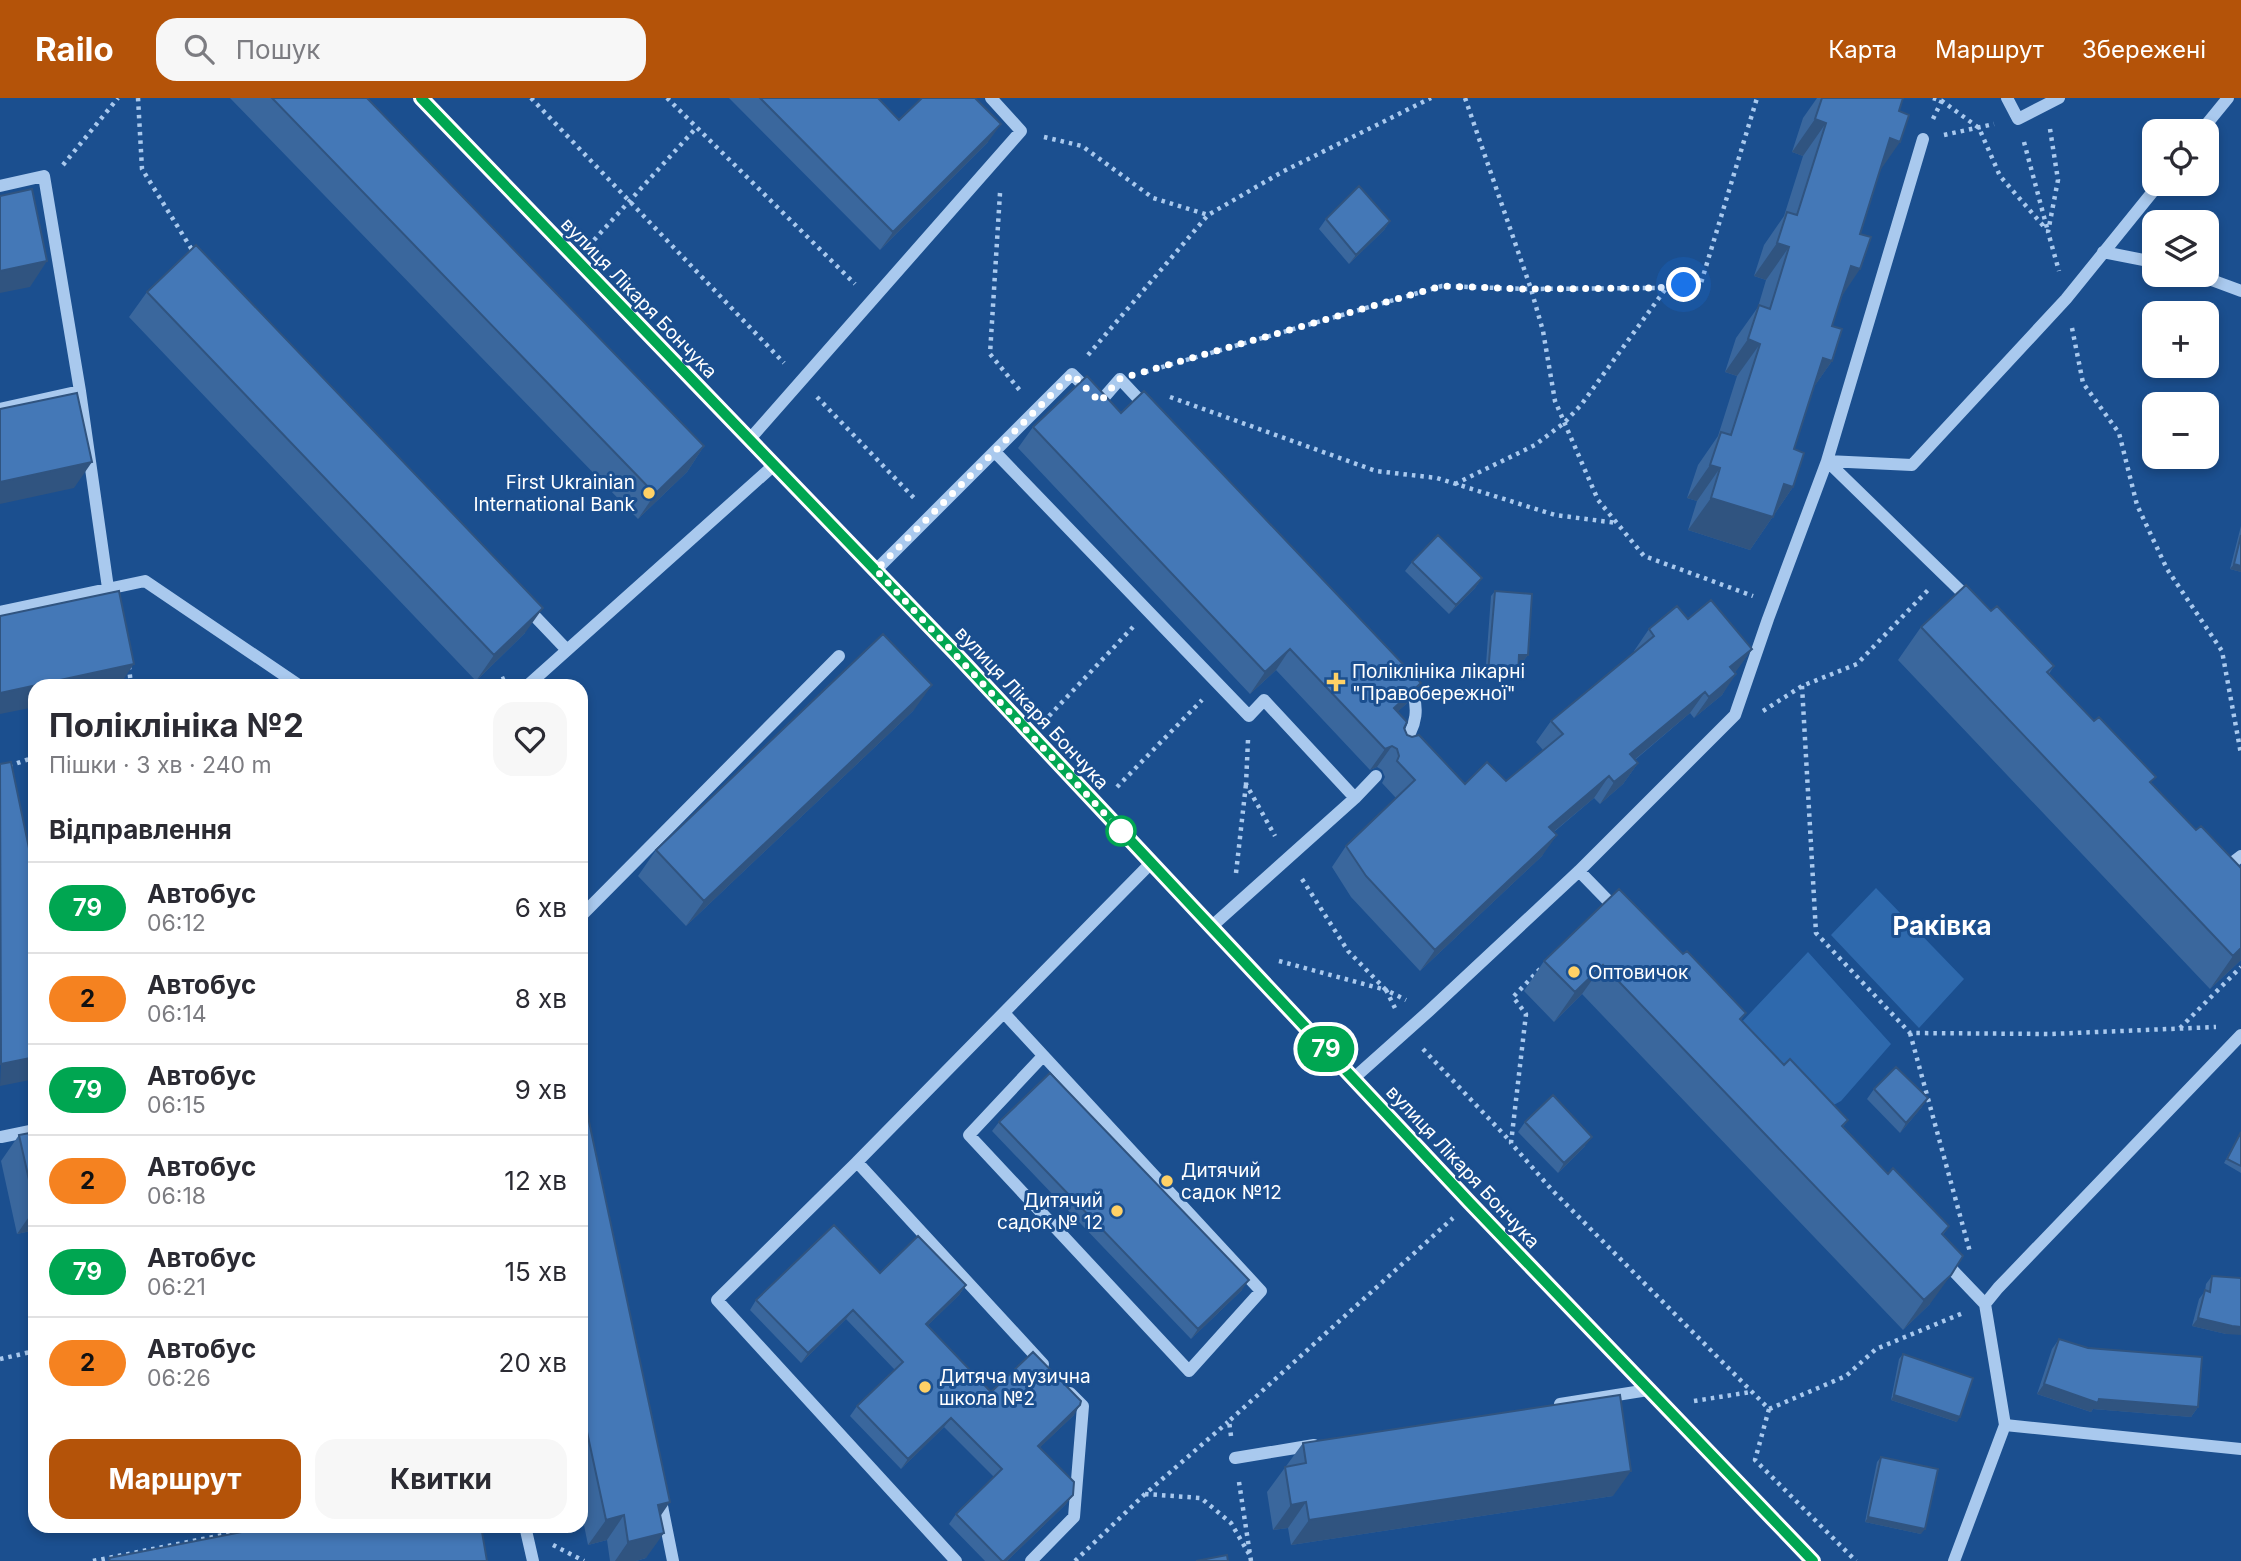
<!DOCTYPE html>
<html lang="uk">
<meta charset="utf-8">
<style>
:root{--surface:#fff;--page:#f7f7f7;--text:#2b2b33;--muted:#7c7c81;--line:#e1e1e2;--accent:#b45309}
body{margin:0;font-family:Inter,sans-serif;background:var(--page);color:var(--text);height:100vh;display:flex;flex-direction:column;font-size:26px;white-space:nowrap}
*{box-sizing:border-box;margin:0}
p{font-size:23px;color:var(--muted)}
.icon{flex:none;width:38px;height:38px;fill:none;stroke:currentColor;stroke-width:2;stroke-linecap:round;stroke-linejoin:round}
.map{position:relative;flex:1;overflow:hidden}
.details{position:absolute;left:28px;top:581px;width:560px;height:854px;display:flex;flex-direction:column;background:var(--surface);border-radius:21px;box-shadow:0 4px 10px #0003}
.details>*{flex:none}
.badge{padding:0 14px;border-radius:23px;font-size:24px;line-height:46px}
.fabs{position:absolute;left:2142px;top:21px;display:grid;gap:14px}
.fabs a{display:grid;place-items:center;width:77px;height:77px;border-radius:14px;background:var(--surface);box-shadow:0 4px 10px #0003;font-size:35px}
.you{position:absolute;width:35px;height:35px;margin:-18px;border:5px solid #fff;border-radius:50%;background:#1a73e8;box-shadow:0 0 0 10px #1a73e833}
.map>.badge{position:absolute;translate:-50% -50%;box-shadow:0 0 0 4px #fff}
h2{padding:0 21px;font-size:26px;line-height:63px}
.round{display:grid;place-items:center;flex:none;width:74px;height:74px;border-radius:21px;background:var(--page)}
.headline{display:flex;align-items:center;justify-content:space-between;height:119px;padding:0 21px}
h1{font-size:33px;font-weight:700;line-height:52px}
.cta{display:flex;gap:14px;margin-top:auto;padding:14px 21px}
.cta a{flex:1;height:80px;border-radius:21px;background:var(--accent);color:#fff;font-size:28px;font-weight:700;line-height:80px;text-align:center}
.cta a+a{background:var(--page);color:var(--text)}
ul{padding:0;list-style:none}
li{display:flex;align-items:center;gap:21px;height:91px;padding:0 21px;border-top:2px solid var(--line)}
li div{flex:1}
li b{display:block;font-size:26px}
li em{font-style:normal}
li .badge{min-width:77px;font-weight:700;text-align:center}
header{display:flex;align-items:center;gap:42px;box-sizing:border-box;height:98px;padding:0 35px;background:var(--accent);color:#fff}
header strong{font-size:33px}
nav{display:flex;gap:38px;margin-inline-start:auto;font-size:24px}
.search{width:490px;height:63px;background:var(--page);display:flex;align-items:center;gap:18px;box-sizing:border-box;padding:0 24px;border-radius:21px;color:var(--muted);font-size:26px}
.map>svg:first-child{display:block}
.green{fill:#2e69ad}
.lines{fill:none;stroke-linecap:round;stroke-linejoin:round}
.path{stroke:#a9c9ee;stroke-width:4.5;stroke-dasharray:3.5 5;stroke-linecap:butt}
.minor{stroke:#a9c9ee;stroke-width:12}
.wall{fill:#3a679d}
.shaded-wall{fill:#305480}
.building{fill:#4478b7;stroke:#305480;stroke-width:2}
.line-casing{stroke:#fff;stroke-width:16}
.line{stroke:#00a651;stroke-width:10}
.walk{stroke:#fff;stroke-width:7;stroke-dasharray:0 12.6}
.poi-dot{fill:#ffd166;stroke:#1b4f8f;stroke-width:2.5}
.stop-dot{fill:#fff;stroke:#00a651;stroke-width:3.5}
.labels{text-anchor:middle;dominant-baseline:central;stroke-width:6;stroke-linejoin:round;paint-order:stroke}
.street-label{font-size:19px;fill:#fff;stroke:#1b4f8f}
.poi-label{font-size:19px;fill:#fff;stroke:#1b4f8f;text-anchor:start}
.district-label{font-size:26px;font-weight:bold;fill:#fff;stroke:#1b4f8f}
</style>
<header>
<strong>Railo</strong>
<div class="search"><svg class="icon" aria-label="search" viewBox="0 0 24 24"><circle cx="10" cy="10" r="6"/><path d="M15 15l6 6"/></svg>Пошук</div>
<nav><a>Карта</a><a>Маршрут</a><a>Збережені</a></nav>
</header>
<div class="map">
<svg width="2241" height="1463" viewBox="0 0 2241 1463">
<rect width="100%" height="100%" fill="#1b4f8f"/>
<path class="green" d="M1876,790L1964,881L1919,930L1831,837Z
M1808,854L1891,946L1841,1003L1830,1009L1738,928Z"/>
<g class="lines">
<path class="path" d="M138,0L142,71L194,155
M531,0L784,265
M667,0L855,186
M1465,0L1531,191L1543,233L1555,303L1598,402L1644,458L1753,498
M1933,0L1942,3L1979,30L2000,78L2046,131
M1933,21L1943,0
M2050,31L2058,82L2048,134L2059,173
M1944,37L1994,26
M1044,39L1082,48L1153,100L1208,117
M2024,44L2047,130
M63,67L118,0
M1000,95L990,256L1022,295
M594,142L696,30
M2072,230L2083,285L2119,335L2137,407L2167,471L2222,553L2241,656
M1088,257L1208,117L1282,74L1431,0
M1145,274L1442,188L1526,191L1656,190L1701,185L1757,0
M817,299L915,401
M1170,299L1376,373L1437,380L1555,417L1617,425
M1455,386L1535,347L1564,325L1581,307L1667,189
M129,568L131,588
M486,588L505,580
M1802,588L1816,835L1910,935L2050,936L2216,929
M1763,613L1802,588L1857,566L1928,492
M1049,618L1133,529
M1248,642L1246,686L1275,738
M9,668L35,659
M1117,689L1202,602
M1236,775L1246,686
M1302,781L1348,853L1386,892L1406,902
M1279,863L1386,892L1395,910
M1540,871L1513,899L1526,916L1511,1045L1552,1092L1769,1311L1846,1278L1876,1251L1963,1215
M2180,930L2241,869
M1910,935L1970,1154
M1423,951L1511,1044
M0,1261L35,1253
M1694,1303L1751,1294
M1769,1311L1755,1362L1856,1463
M1231,1338L1229,1323L1453,1120
M1239,1384L1251,1463
M1145,1396L1201,1400L1231,1425L1249,1456
M553,1447L584,1463
M93,1463L268,1428
M1075,1463L1145,1396L1228,1324"/>
<path class="minor" d="M421,0L954,554L1470,1105L1813,1463
M2007,0L2018,21L2059,0
M2201,33L2228,0
M1923,41L1827,363L1972,504
M0,88L44,78L80,293L108,490
M2103,154L2154,164
M2198,177L2241,193
M0,311L80,293
M749,342L1021,33L991,0
M995,354L1249,618L1264,602L1355,700L1376,678
M876,472L1072,276L1100,304L1120,281L1148,311
M526,509L567,552
M0,514L145,483L300,588
M527,588L773,368
M1399,651C1418,629 1421,608 1407,581
M2228,768L2241,758
M1579,773L1617,812
M581,818L839,558
M1211,829L1355,700
M1004,915L1261,1193L1189,1273L969,1037L1043,958
M1354,980L1429,913L1579,773L1735,617L1768,521L1827,363L1912,367L2066,201L2159,86
M1,1039L35,1032
M857,1064L1151,765
M1942,1161L1985,1206
M1560,1306L1648,1292
M2005,1327L2241,1351
M1235,1360L1314,1347
M660,1398L673,1463
M525,1428L533,1463
M956,1463L717,1202L857,1064L1043,1266
M1031,1463L1074,1419L1083,1308L1070,1295
M1954,1463L2005,1327L1985,1206L1998,1190L2241,937"/>
</g>
<path class="wall" d="M230,0H367L704,348L687,374L638,421Z
M729,0H878L899,22L988,44L880,152Z
M1817,0H1903L1860,136L1832,228V263L1813,290L1794,351L1793,389L1750,452L1688,432L1697,403L1687,400L1698,367L1718,338L1737,278L1725,274L1736,240L1758,209L1766,182L1754,178L1764,147L1784,118L1803,58L1792,54L1803,20Z
M1326,121L1390,123L1384,132L1349,166L1319,131Z
M147,194L525,535L476,583L129,219Z
M1121,315L1421,585L1406,606L1397,614L1407,637L1465,686L1506,683L1543,652L1536,644L1551,623L1635,554L1634,553L1649,531L1688,521L1752,551L1735,574L1722,597L1694,620L1690,615L1635,662L1638,665L1623,686L1600,706L1594,700L1554,734L1542,758L1420,873L1351,799L1332,769L1346,748L1396,700L1382,685L1385,679L1382,672L1377,669L1370,672L1276,572L1250,596L1018,350L1033,329Z
M2241,428V474L2230,471Z
M1412,464L1482,480L1475,490L1449,516L1405,473Z
M1495,493L1528,557L1524,562H1519L1518,577L1514,582L1485,580L1491,498Z
M1991,513L2054,568L2049,576L2151,685L2241,862L2210,891L1898,562L1921,529Z
M914,612L686,828L638,778L656,752Z
M1683,856L1746,915L1741,922L1784,967L1848,1022L1843,1029L1888,1076L1949,1128L1943,1137L1930,1206L1903,1232L1582,896L1554,924L1524,893L1544,863Z
M581,986L660,1418L646,1460L636,1463H610L607,1442L588,1447L581,1412Z
M1874,991L1928,1000L1921,1010L1900,1035L1867,1001Z
M999,1024L1242,1192L1191,1241L992,1033Z
M1525,1024L1585,1048L1558,1075L1518,1034Z
M35,1034V1132L17,1136L1,1063L19,1037Z
M2241,1034V1075L2224,1065Z
M880,1175L966,1187L959,1197L927,1228L991,1294L1074,1317L1040,1349L1073,1397L1066,1406L1007,1463H985L949,1426L956,1416L994,1379L944,1329L901,1371L850,1318L857,1308L895,1272L846,1221L801,1265L750,1212L756,1202Z
M2212,1178L2226,1236L2192,1228L2199,1201L2205,1193L2206,1186Z
M2059,1241L2198,1309L2191,1319L2093,1311L2091,1314L2037,1296L2052,1251Z
M1903,1256L1957,1324L1891,1302L1899,1261Z
M1303,1345L1613,1398L1291,1447L1288,1430L1273,1432L1267,1394Z
M1881,1359L1921,1436L1865,1424L1877,1364Z"/>
<path class="shaded-wall" d="M1815,21L1826,25L1803,58L1792,54Z
M1001,26L988,44L880,152L893,134Z
M1890,40L1900,44L1877,77Z
M1390,123L1384,132L1349,166L1356,157Z
M1777,145L1789,149L1766,182L1754,178Z
M47,163L30,189L0,195V173Z
M1851,168L1860,171L1838,204Z
M1748,241L1760,246L1737,278L1725,274Z
M1823,260L1832,263L1809,296Z
M704,348L687,374L638,421L655,396Z
M92,364L74,390L0,406V384Z
M1710,367L1720,370L1697,403L1687,400Z
M1784,386L1793,389L1750,452L1688,432L1711,400Z
M2234,466L2241,468V474L2230,471Z
M1482,480L1475,490L1449,516L1456,507Z
M543,510L525,535L476,583L494,557Z
M1290,551L1276,572L1250,596L1265,574Z
M1752,551L1737,572L1715,590L1730,569Z
M1519,557H1528L1524,562H1516Z
M134,566L119,588H35V609L0,616V595Z
M1488,575L1518,577L1514,582L1485,580Z
M1736,576L1722,597L1694,620L1709,599Z
M1421,585L1406,606L1379,631L1394,610Z
M932,587L914,612L686,828L704,803Z
M1705,594L1690,615L1615,678L1630,656Z
M1392,648L1377,669L1370,672L1385,651Z
M1638,665L1623,686L1600,706L1614,684Z
M1609,678L1594,700L1534,750L1549,729Z
M1557,737L1542,758L1420,873L1435,852Z
M2241,850V862L2210,891L2233,858Z
M1603,867L1582,896L1554,924L1575,894Z
M35,959V981L0,988L1,966Z
M1928,1000L1921,1010L1900,1035L1906,1025Z
M1592,1039L1585,1048L1558,1075L1564,1065Z
M35,1110V1132L17,1136Z
M1951,1177L1930,1206L1903,1232L1924,1202Z
M1249,1182L1242,1192L1191,1241L1198,1231Z
M966,1187L959,1197L919,1236L926,1226Z
M853,1212L846,1221L801,1265L808,1255Z
M2198,1220L2241,1229V1237L2226,1236L2192,1228Z
M2044,1286L2198,1309L2191,1319L2093,1311L2091,1314L2037,1296Z
M1894,1297L1960,1319L1957,1324L1891,1302Z
M1080,1307L1074,1317L1032,1357L1038,1348Z
M951,1320L944,1329L901,1371L908,1361Z
M1631,1373L1613,1398L1291,1447L1309,1422Z
M1073,1397L1066,1406L1007,1463H1004Z
M670,1404L653,1429L658,1407Z
M1306,1404L1288,1430L1273,1432L1291,1407Z
M624,1417L607,1442L588,1447L606,1422Z
M1868,1419L1925,1431L1921,1436L1865,1424Z
M664,1435L646,1460L636,1463H615L628,1444Z"/>
<path class="building" d="M272,0H367L704,348L655,396Z
M760,0H878L899,22L922,0H975L1001,26L893,134Z
M1822,0H1903L1899,13L1909,17L1900,44L1890,40L1860,136L1871,139L1860,171L1851,168L1832,228L1842,231L1832,263L1823,260L1794,351L1804,355L1793,389L1784,386L1773,419L1711,400L1720,370L1710,367L1721,334L1731,337L1760,246L1748,241L1759,207L1770,211L1789,149L1777,145L1787,114L1797,117L1826,25L1815,21Z
M1359,88L1390,123L1356,157L1326,121Z
M32,91L47,163L0,173V98Z
M196,147L543,510L494,557L147,194Z
M1087,278L1121,315L1144,293L1421,585L1394,610L1407,624L1404,630L1407,637L1412,639L1419,637L1465,686L1487,664L1506,683L1563,636L1551,623L1654,538L1649,531L1677,508L1688,521L1711,502L1752,551L1730,569L1736,576L1709,599L1705,594L1630,656L1638,665L1614,684L1609,678L1549,729L1557,737L1435,852L1366,778L1346,748L1415,682L1397,663L1399,658L1397,651L1392,648L1385,651L1290,551L1265,574L1033,329Z
M77,295L92,364L0,384V311Z
M1438,437L1482,480L1456,507L1412,464Z
M2241,437V468L2234,466Z
M1966,487L1991,513L1997,508L2054,568L2047,574L2094,623L2099,619L2156,679L2150,684L2196,732L2201,728L2241,770V850L2233,858L1921,529Z
M119,493L134,566L0,595V518Z
M1495,493L1532,496L1528,557H1519L1518,577L1488,575Z
M883,536L932,587L704,803L656,752Z
M11,664L35,779V959L1,966L0,666Z
M1619,791L1683,856L1687,853L1746,915L1740,921L1784,967L1790,961L1848,1022L1842,1028L1888,1076L1893,1070L1949,1128L1942,1136L1963,1158L1951,1177L1924,1202L1603,867L1575,894L1544,863Z
M1896,969L1928,1000L1906,1025L1874,991Z
M1050,975L1249,1182L1198,1231L999,1024Z
M581,986L670,1404L658,1407L664,1435L628,1444L624,1417L606,1422L581,1306Z
M1553,997L1592,1039L1564,1065L1525,1024Z
M35,1034V1109L19,1037Z
M2241,1034V1068L2227,1061Z
M834,1127L880,1175L918,1138L966,1187L926,1226L991,1294L1033,1254L1081,1303L1080,1307L1038,1348L1074,1384L1073,1397L1004,1463H1002L956,1416L1002,1371L951,1320L908,1361L857,1308L903,1264L853,1212L808,1255L756,1202Z
M2212,1178L2241,1180V1229L2232,1228L2198,1220L2205,1192L2210,1194Z
M2059,1241L2088,1250L2202,1259L2198,1309L2099,1301L2098,1305L2044,1286Z
M1903,1256L1973,1280L1960,1319L1894,1297Z
M1620,1297L1631,1373L1309,1422L1306,1404L1291,1407L1285,1369L1306,1365L1303,1345Z
M1881,1359L1938,1371L1925,1431L1868,1419Z
M273,1428H481L487,1463H110L109,1460Z
M1227,1457L1228,1463H1196Z"/>
<g class="lines">
<defs>
<path id="line" d="M421,0L954,554L1470,1105L1813,1463"/>
</defs>
<use href="#line" class="line-casing"/>
<use href="#line" class="line"/>
<path class="walk" d="M1121,733L876,472L1072,276L1100,304L1119,281L1442,188L1525,191L1657,190L1684,187"/>
</g>
<g class="poi-dot">
<circle cx="649" cy="395" r="7"/>
<path d="M1332.5 573.5h7v7h7v7h-7v7h-7v-7h-7v-7h7z"/>
<circle cx="1574" cy="874" r="7"/>
<circle cx="1167" cy="1083" r="7"/>
<circle cx="1117" cy="1113" r="7"/>
<circle cx="925" cy="1289" r="7"/>
</g>
<circle class="stop-dot" cx="1121" cy="733" r="14"/>
<g class="labels">
<g class="street-label">
<text transform="translate(639 200) rotate(46)">вулиця Лікаря Бончука</text>
<text transform="translate(1032 610) rotate(47)">вулиця Лікаря Бончука</text>
<text transform="translate(1463 1069) rotate(47)">вулиця Лікаря Бончука</text>
</g>
<g class="poi-label">
<text x="635" y="384" text-anchor="end">First Ukrainian<tspan x="635" dy="22">International Bank</tspan></text>
<text x="1352" y="573">Поліклініка лікарні<tspan x="1352" dy="22">"Правобережної"</tspan></text>
<text x="1588" y="874">Оптовичок</text>
<text x="1181" y="1072">Дитячий<tspan x="1181" dy="22">садок №12</tspan></text>
<text x="1103" y="1102" text-anchor="end">Дитячий<tspan x="1103" dy="22">садок № 12</tspan></text>
<text x="939" y="1278">Дитяча музична<tspan x="939" dy="22">школа №2</tspan></text>
</g>
<g class="district-label">
<text x="1942" y="827">Раківка</text>
</g>
</g>
</svg>
<div class="fabs">
<a><svg class="icon" aria-label="locate" viewBox="0 0 24 24"><circle cx="12" cy="12" r="6"/><path d="M12 2v4M12 18v4M2 12h4M18 12h4"/></svg></a>
<a><svg class="icon" aria-label="layers" viewBox="0 0 24 24"><path d="M12 4l9 5-9 5-9-5zM3 14l9 5 9-5"/></svg></a>
<a>+</a>
<a>−</a>
</div>
<div class="you" style="left:1684px;top:187px"></div>
<b class="badge" style="left:1326px;top:951px;background:#00a651;color:#fff">79</b>
<section class="details">
<div class="headline"><div><h1>Поліклініка №2</h1><p>Пішки · 3 хв · 240 m</p></div><a class="round"><svg class="icon" aria-label="heart" viewBox="0 0 24 24"><path d="M12 20l-8-8c-3-5 5-10 8-4 3-6 11-1 8 4z"/></svg></a></div>
<h2>Відправлення</h2>
<ul>
<li><span class="badge" style="background:#00a651;color:#fff">79</span><div><b>Автобус</b><p>06:12</p></div><em>6 хв</em></li>
<li><span class="badge" style="background:#f58220;color:#111">2</span><div><b>Автобус</b><p>06:14</p></div><em>8 хв</em></li>
<li><span class="badge" style="background:#00a651;color:#fff">79</span><div><b>Автобус</b><p>06:15</p></div><em>9 хв</em></li>
<li><span class="badge" style="background:#f58220;color:#111">2</span><div><b>Автобус</b><p>06:18</p></div><em>12 хв</em></li>
<li><span class="badge" style="background:#00a651;color:#fff">79</span><div><b>Автобус</b><p>06:21</p></div><em>15 хв</em></li>
<li><span class="badge" style="background:#f58220;color:#111">2</span><div><b>Автобус</b><p>06:26</p></div><em>20 хв</em></li>
</ul>
<div class="cta"><a>Маршрут</a><a>Квитки</a></div>
</section>
</div>
